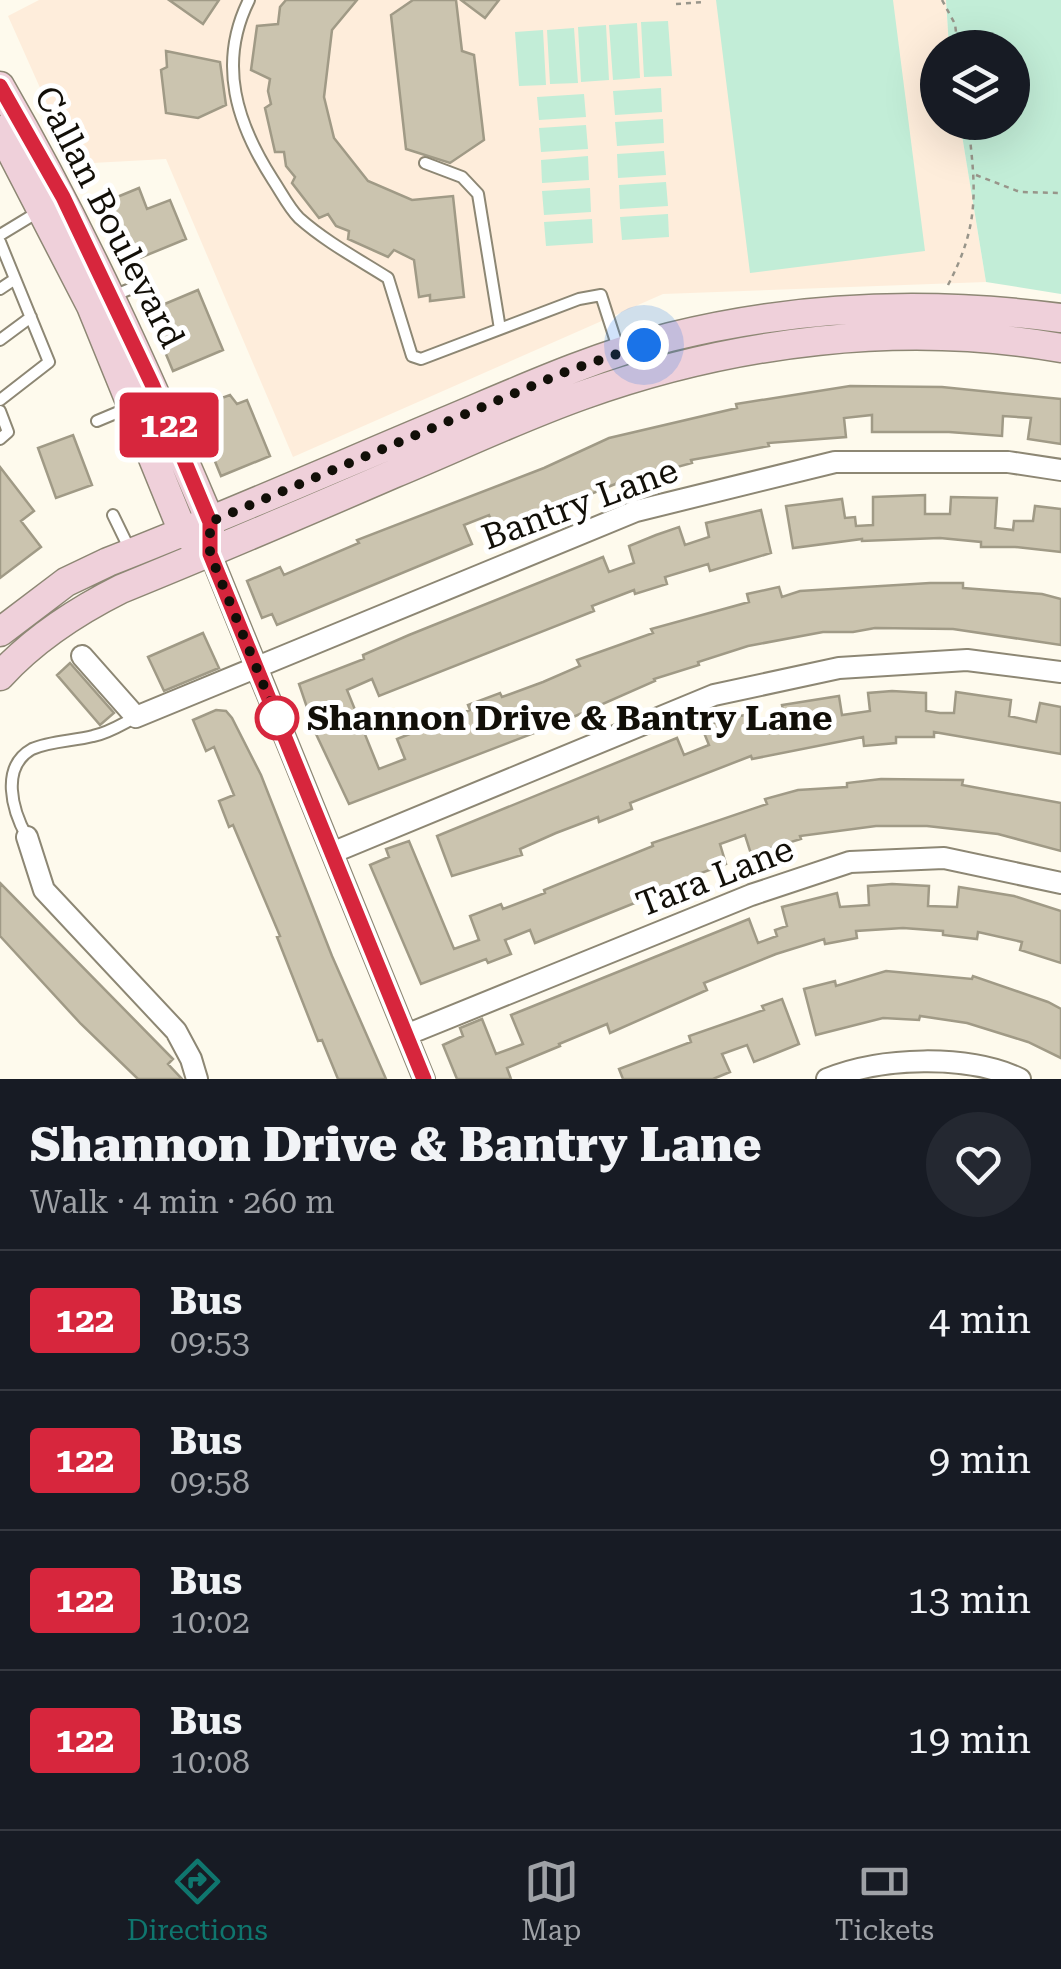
<!DOCTYPE html>
<meta charset="utf-8">
<style>
:root{--surface:#171b24;--page:#242831;--text:#f1f3f6;--muted:#9ea1a6;--line:#363941;--accent:#0f766e}
body{margin:0;font-family:"Roboto Serif",serif;background:var(--page);color:var(--text);height:100vh;display:flex;flex-direction:column;font-size:38px;white-space:nowrap}
*{box-sizing:border-box;margin:0}
p{font-size:32px;color:var(--muted)}
.icon{flex:none;width:55px;height:55px;fill:none;stroke:currentColor;stroke-width:2;stroke-linecap:round;stroke-linejoin:round}
.map{position:relative;height:1079px;overflow:hidden}
.side{display:flex;flex-direction:column;background:var(--surface);flex:1}
.side>*{flex:none}
.badge{padding:0 20px;border-radius:8px;font-size:35px;line-height:65px}
.buttons{position:absolute;left:920px;top:30px;display:grid;gap:20px}
.buttons a{display:grid;place-items:center;width:110px;height:110px;border-radius:50%;background:var(--surface);box-shadow:0 10px 40px #0002;font-size:50px}
.you{position:absolute;width:50px;height:50px;margin:-25px;border:8px solid #fff;border-radius:50%;background:#1a73e8;box-shadow:0 0 0 15px #1a73e833}
.map>.badge{position:absolute;translate:-50% -50%;box-shadow:0 0 0 5px #fff}
.round{display:grid;place-items:center;flex:none;width:105px;height:105px;border-radius:52px;background:var(--page)}
.headline{display:flex;align-items:center;justify-content:space-between;height:170px;padding:0 30px}
h1{font-size:48px;font-weight:800;line-height:75px}
ul{padding:0;list-style:none}
li{display:flex;align-items:center;gap:30px;height:140px;padding:0 30px;border-top:2px solid var(--line)}
li div{flex:1}
li b{display:block;font-size:38px}
li em{font-style:normal}
li .badge{min-width:110px;font-weight:700;text-align:center}
.dock{display:flex;justify-content:space-around;align-items:center;height:140px;border-top:2px solid var(--line);background:var(--surface);font-size:28px;color:var(--muted)}
.dock a{display:grid;justify-items:center;gap:5px}
.dock .active{color:var(--accent)}
.map>svg:first-child{display:block}
.education{fill:#feeddb}
.green{fill:#c2edd7}
.building{fill:#cbc4af;stroke:#a09a86;stroke-width:2.5}
.lines{fill:none;stroke-linecap:round;stroke-linejoin:round}
.lane-casing{stroke:#8d8774;stroke-width:14}
.street-casing{stroke:#8d8774;stroke-width:24}
.secondary-casing{stroke:#8d8774;stroke-width:31}
.path{stroke:#98958a;stroke-width:2.5;stroke-dasharray:5 5;stroke-linecap:butt}
.lane{stroke:#fff;stroke-width:10}
.street{stroke:#fff;stroke-width:20}
.secondary{stroke:#efd0da;stroke-width:28}
.line-casing{stroke:#fff;stroke-width:22}
.line{stroke:#d7263d;stroke-width:15}
.walk{stroke:#120f08;stroke-width:10;stroke-dasharray:0 18}
.stop-dot{fill:#fff;stroke:#d7263d;stroke-width:5}
.labels{text-anchor:middle;dominant-baseline:central;stroke-width:10;stroke-linejoin:round;paint-order:stroke}
.street-label{font-size:35px;fill:#120f08;stroke:#fff}
.stop-label{font-size:35px;font-weight:bold;fill:#120f08;stroke:#fff;text-anchor:start}
</style>
<div class="map">
<svg width="1061" height="1079" viewBox="0 0 1061 1079">
<rect width="100%" height="100%" fill="#fefaed"/>
<path class="education" d="M39,0H946L949,47L938,48V122L960,123L986,282L663,294L293,457L166,159L74,164L8,16Z"/>
<path class="green" d="M716,0H893L925,251L750,273Z
M946,0H1061V294L986,282L960,123L1012,122V48L949,47Z
M668,21L672,76L644,77L641,22Z
M637,23L640,78L613,80L609,25Z
M606,25L609,80L581,82L578,27Z
M574,28L578,83L550,84L547,30Z
M543,30L546,85L519,86L515,32Z
M661,88L662,112L615,115L613,91Z
M584,94L586,117L539,120L537,97Z
M663,119L664,143L617,146L615,122Z
M586,125L588,149L541,152L539,128Z
M664,151L666,175L618,178L617,154Z
M588,156L589,180L542,183L541,160Z
M666,182L668,206L620,209L619,185Z
M590,188L591,212L544,215L542,191Z
M668,214L669,237L622,240L620,217Z
M592,219L593,243L546,246L544,222Z"/>
<path class="building" d="M169,0H219L203,24Z
M286,0H357L332,30L324,97L334,138L368,181L412,200L453,196L464,297L430,301V295L419,297L414,260L394,250L388,257L348,239L349,231L336,226L328,214L319,218L292,183L295,177L286,166L284,152H275L265,108L271,104L268,91L270,79L251,70L257,26L278,24L280,7Z
M413,0H456L462,51L474,55L484,140L450,163L406,149L391,15Z
M461,0H499L485,18Z
M166,51L220,62L226,105L198,118L166,113L161,70L167,67Z
M139,188L147,209L170,200L186,239L130,262L105,202Z
M198,290L223,350L173,371L148,311Z
M850,386L942,387L1061,399V444L1028,439L1031,418L1003,416L1002,436L949,432H872V415L844,418L846,437L768,443L769,446L691,460L692,463L641,477L640,474L544,513L546,515L496,532L489,515L464,525L472,544L277,625L272,614L262,618L247,581L280,567L284,575L359,543L357,540L544,468L609,438L737,408L736,404Z
M230,395L237,404L247,400L270,456L221,476L198,420L210,415L207,410L218,406L216,400Z
M73,435L92,485L56,498L38,448Z
M0,467L34,511L21,521L41,547L0,578Z
M925,495V514H950L951,497L997,498L995,528L1013,530L1014,521H1033L1035,506L1061,509V552L1015,547H981V542L940,538L862,541V539L793,548L786,506L842,499L845,518L855,517L856,526L873,525V497Z
M761,510L771,553L710,571L708,564L665,577L667,584L635,594L634,590L592,606L594,611L379,696L372,679L347,690L379,769L405,759L397,739L470,710L468,705L500,693L502,697L543,682L580,666L577,660L653,633L651,629L749,602L747,594L779,587L782,597L800,591L930,583H963V588L1042,594L1061,599V645L953,629L875,628L853,632H823L748,646L698,662L699,665L654,679L655,681L555,725L349,804L316,734L299,684L364,659L363,655L409,635L603,557L609,572L634,563L629,546L656,535L679,527L685,545L709,537L706,523Z
M203,633L219,668L164,691L148,657Z
M70,663L114,713L100,725L57,675Z
M892,691L926,693V711L940,713H954L956,692L1011,700L1009,716L1036,722L1040,703L1061,707V754L934,732V737H896V743L864,746L863,737L752,759L751,756L630,803L632,809L599,822L598,817L556,833L520,849L522,855L452,876L437,836L677,738L684,755L709,745L702,728L724,719L756,713L761,731L786,725L782,705L839,696L842,715L870,711L868,693Z
M216,710L226,711L232,718L261,775L332,956L386,1079H338L322,1040L318,1041L277,937L280,936L233,825L229,827L219,801L234,795L214,747L206,751L193,720Z
M881,779L963,780L962,785L1061,803V851L998,834L927,826H876L800,836L801,839L751,854L745,835L720,844L726,864L701,873L702,876L535,943L530,930L505,940L511,954L488,963L486,959L421,984L370,865L389,857L386,849L409,841L454,949L479,940L470,916L501,904L503,909L545,893L544,890L653,846L652,843L767,804L765,799L798,790L847,787V783Z
M0,883L173,1059L168,1064L182,1079H138L81,1024L0,936Z
M892,884L929,886L928,906L957,907L959,887L1014,896L1061,911V963L1020,950L1022,942L978,932L977,939L943,935V931L903,928L856,931L857,938L825,944L824,939L776,954L704,983L707,990L610,1033L607,1024L559,1044L560,1046L507,1068L511,1079H457L443,1045L463,1036L460,1028L482,1019L496,1054L523,1044L511,1015L749,919L758,943L777,936L775,930L787,926L782,907L837,893L840,907L869,905L868,886Z
M886,971L972,979L973,976L1048,1002L1061,1009V1058L1028,1042L967,1023L920,1016L919,1020L883,1018L816,1035L804,989L835,981L836,986Z
M782,999L799,1044L754,1062L747,1045L722,1054L730,1072L713,1079H623L619,1069L691,1042L689,1036L764,1010L762,1006Z"/>
<g class="lines">
<defs>
<path id="lane" d="M249,0C217,64 237,124 273,180C281,192 289,208 299,218C326,242 358,259 388,278L412,356L421,359L579,299L601,295L619,351
M425,163L462,177L478,194L500,329
M0,235L38,212
M0,242L49,362L0,400
M0,289L15,279
M113,296L142,284
M0,340L31,317
M0,411L8,432L0,439
M97,421L128,408
M113,515L131,552
M27,837C12,810 0,767 32,749C50,741 74,741 93,736C109,733 122,724 136,717"/>
<path id="street" d="M210,553L424,1079
M82,656L136,717L636,511L835,462H1008L1061,470
M27,837L44,890L176,1031L191,1059L197,1079
M334,852L714,695L839,668L967,660L1061,672
M406,1035L751,895L850,862L944,858L1061,883
M827,1079C881,1057 967,1054 1020,1079"/>
<path id="secondary" d="M0,86C81,226 147,372 210,521V537
M0,130L91,306L183,532L197,543
M0,632L66,582L108,562C221,518 332,469 444,422C518,391 592,357 670,337C799,305 930,301 1061,318
M0,676C34,639 75,612 121,589C212,552 303,513 393,474C456,448 518,418 583,395C734,341 902,320 1061,348"/>
</defs>
<use href="#lane" class="lane-casing"/>
<use href="#street" class="street-casing"/>
<use href="#secondary" class="secondary-casing"/>
<path class="path" d="M942,0L955,24L958,48
M676,4L704,2
M976,175L1020,192L1061,193
M948,285C980,224 976,190 968,122"/>
<use href="#lane" class="lane"/>
<use href="#street" class="street"/>
<use href="#secondary" class="secondary"/>
</g>
<g class="lines">
<defs>
<path id="line" d="M0,86L63,197L152,384L210,522V554L424,1079"/>
</defs>
<use href="#line" class="line-casing"/>
<use href="#line" class="line"/>
<path class="walk" d="M277,718L210,554V522L570,370L644,345"/>
</g>
<circle class="stop-dot" cx="277" cy="718" r="20"/>
<g class="labels">
<g class="street-label">
<text transform="translate(109 217) rotate(63)">Callan Boulevard</text>
<text transform="translate(580 504) rotate(-20)">Bantry Lane</text>
<text transform="translate(715 877) rotate(-21)">Tara Lane</text>
</g>
<g class="stop-label">
<text x="307" y="718">Shannon Drive &amp; Bantry Lane</text>
</g>
</g>
</svg>
<div class="buttons">
<a><svg class="icon" aria-label="layers" viewBox="0 0 24 24"><path d="M12 4l9 5-9 5-9-5zM3 14l9 5 9-5"/></svg></a>
</div>
<div class="you" style="left:644px;top:345px"></div>
<b class="badge" style="left:169px;top:425px;background:#d7263d;color:#fff">122</b>
</div>
<section class="side">
<div class="headline"><div><h1>Shannon Drive &amp; Bantry Lane</h1><p>Walk · 4 min · 260 m</p></div><a class="round"><svg class="icon" aria-label="heart" viewBox="0 0 24 24"><path d="M12 20l-8-8c-3-5 5-10 8-4 3-6 11-1 8 4z"/></svg></a></div>
<ul>
<li><span class="badge" style="background:#d7263d;color:#fff">122</span><div><b>Bus</b><p>09:53</p></div><em>4 min</em></li>
<li><span class="badge" style="background:#d7263d;color:#fff">122</span><div><b>Bus</b><p>09:58</p></div><em>9 min</em></li>
<li><span class="badge" style="background:#d7263d;color:#fff">122</span><div><b>Bus</b><p>10:02</p></div><em>13 min</em></li>
<li><span class="badge" style="background:#d7263d;color:#fff">122</span><div><b>Bus</b><p>10:08</p></div><em>19 min</em></li>
</ul>
</section>
<nav class="dock">
<a class="active"><svg class="icon" aria-label="directions" viewBox="0 0 24 24"><path d="M12 3l9 9-9 9-9-9zM9 14v-3h6M13 9l2 2-2 2"/></svg>Directions</a>
<a><svg class="icon" aria-label="map" viewBox="0 0 24 24"><path d="M3 6l6-2 6 2 6-2v14l-6 2-6-2-6 2zM9 4v14M15 6v14"/></svg>Map</a>
<a><svg class="icon" aria-label="tickets" viewBox="0 0 24 24"><path d="M3 7h18v10H3zM15 7v10"/></svg>Tickets</a>
</nav>
